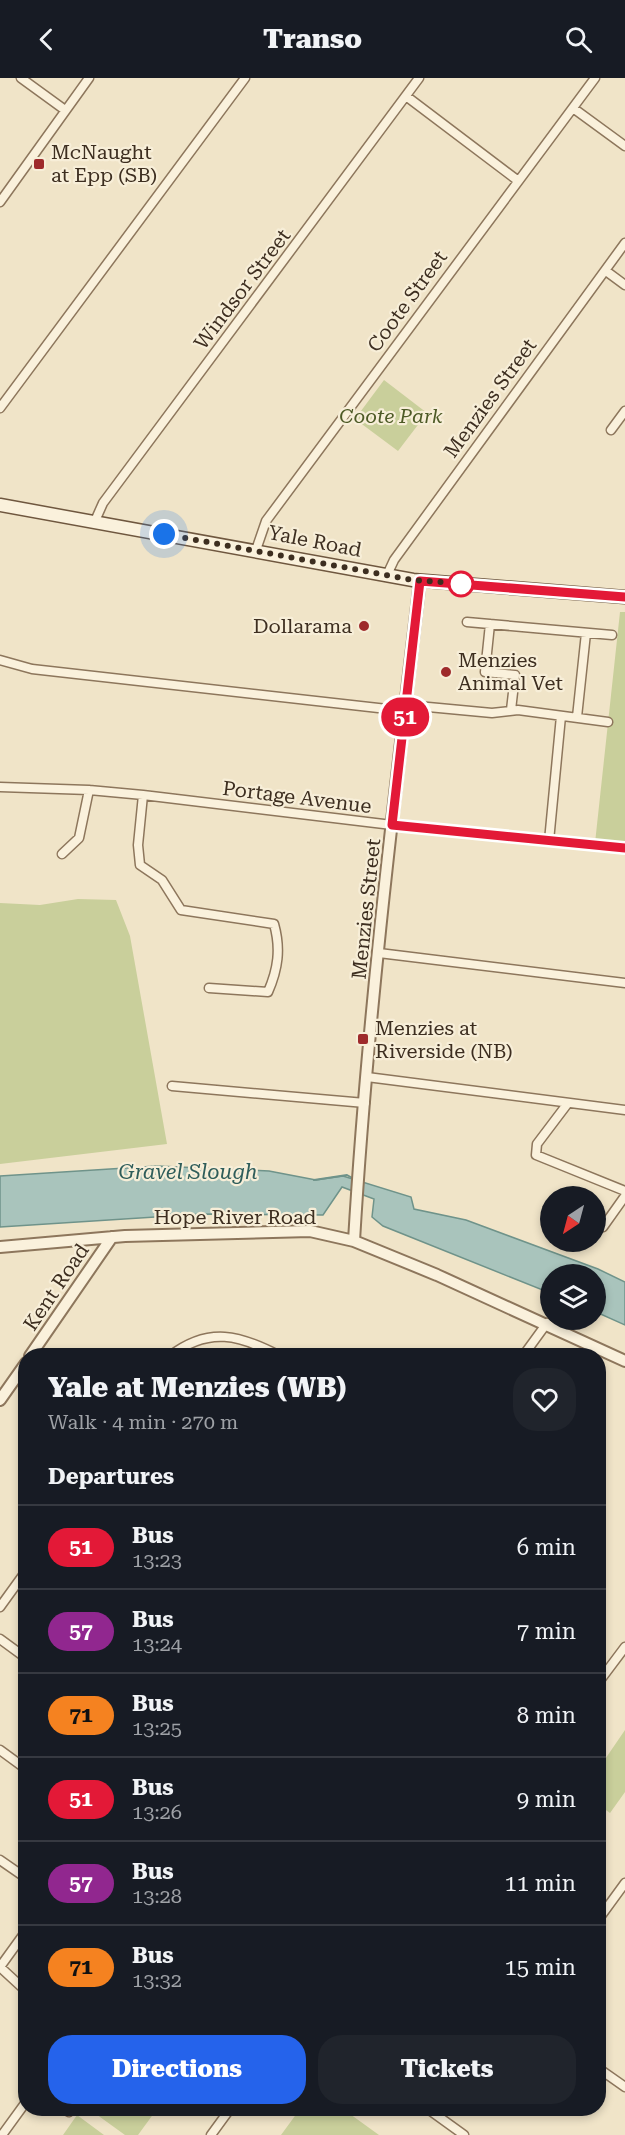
<!DOCTYPE html>
<meta charset="utf-8">
<style>
:root{--surface:#171b24;--page:#20242c;--text:#f1f3f6;--muted:#9ea1a6;--line:#363941;--accent:#2563eb}
body{margin:0;font-family:"Roboto Serif",serif;background:var(--page);color:var(--text);height:100vh;display:flex;flex-direction:column;font-size:22px;white-space:nowrap}
*{box-sizing:border-box;margin:0}
p{font-size:20px;color:var(--muted)}
.icon{flex:none;width:33px;height:33px;fill:none;stroke:currentColor;stroke-width:2;stroke-linecap:round;stroke-linejoin:round}
.map{position:relative;flex:1;overflow:hidden}
.side{position:absolute;left:18px;top:1270px;width:588px;height:768px;display:flex;flex-direction:column;background:var(--surface);border-radius:24px;box-shadow:0 3px 9px #0003}
.side>*{flex:none}
.badge{padding:0 12px;border-radius:20px;font-size:21px;line-height:39px}
.needle{width:39px;rotate:216deg}
.tools{position:absolute;left:540px;top:1108px;display:grid;gap:12px}
.tools a{display:grid;place-items:center;width:66px;height:66px;border-radius:50%;background:var(--surface);box-shadow:0 3px 9px #0003;font-size:30px}
.you{position:absolute;width:30px;height:30px;margin:-15px;border:4px solid #fff;border-radius:50%;background:#1a73e8;box-shadow:0 0 0 9px #1a73e833}
.map>.badge{position:absolute;translate:-50% -50%;box-shadow:0 0 0 3px #fff}
h2{padding:0 30px;font-size:22px;line-height:54px}
.round{display:grid;place-items:center;flex:none;width:63px;height:63px;border-radius:24px;background:var(--page)}
.overview{display:flex;align-items:center;justify-content:space-between;height:102px;padding:0 30px}
h1{font-size:28px;font-weight:800;line-height:45px}
.cta{display:flex;gap:12px;margin-top:auto;padding:12px 30px}
.cta a{flex:1;height:69px;border-radius:24px;background:var(--accent);color:#fff;font-size:24px;font-weight:800;line-height:69px;text-align:center}
.cta a+a{background:var(--page);color:var(--text)}
ul{padding:0;list-style:none}
li{display:flex;align-items:center;gap:18px;height:84px;padding:0 30px;border-top:2px solid var(--line)}
li div{flex:1}
li b{display:block;font-size:22px}
li em{font-style:normal}
li .badge{min-width:66px;font-weight:700;text-align:center}
header{display:flex;justify-content:space-between;align-items:center;height:78px;padding:0 30px;background:var(--surface);font-size:27px;font-weight:800}
.map>svg:first-child{display:block}
.green{fill:#c9cf9b}
.water{fill:#a9c4bc;stroke:#6f938a;stroke-width:1.5}
.lines{fill:none;stroke-linecap:round;stroke-linejoin:round}
.stream{stroke:#6f938a;stroke-width:2}
.minor-casing{stroke:#8d765c;stroke-width:11}
.tertiary-casing{stroke:#8d765c;stroke-width:14}
.secondary-casing{stroke:#6f573f;stroke-width:15}
.minor{stroke:#faf1dc;stroke-width:8}
.tertiary{stroke:#faf1dc;stroke-width:10}
.secondary{stroke:#faf1dc;stroke-width:12}
.line-casing{stroke:#fff;stroke-width:14}
.line{stroke:#e31937;stroke-width:9}
.walk{stroke:#3d2e20;stroke-width:6;stroke-dasharray:0 10.8}
.poi-dot{fill:#9e2a2b;stroke:#f7eed8;stroke-width:2}
.stop-dot{fill:#fff;stroke:#e31937;stroke-width:3}
.labels{text-anchor:middle;dominant-baseline:central;stroke-width:4.5;stroke-linejoin:round;paint-order:stroke}
.poi-label{font-size:20px;fill:#3d2e20;stroke:#f7eed8;text-anchor:start}
.street-label{font-size:20px;fill:#3d2e20;stroke:#f7eed8}
.park-label{font-size:20px;font-style:italic;fill:#4d5a26;stroke:#f7eed8}
.water-label{font-size:21px;font-style:italic;fill:#2f5d5a;stroke:#f7eed8}
</style>
<header><svg class="icon" aria-label="back" viewBox="0 0 24 24"><path d="M15 5l-7 7 7 7"/></svg>Transo<svg class="icon" aria-label="search" viewBox="0 0 24 24"><circle cx="10" cy="10" r="6"/><path d="M15 15l6 6"/></svg></header>
<div class="map">
<svg width="625" height="2057" viewBox="0 0 625 2057">
<rect width="100%" height="100%" fill="#f0e4c8"/>
<path class="green" d="M384,302L427,335L398,373L355,341Z
M620,534H625V767L595,765Z
M78,821L116,822L130,858L167,1066L0,1086V825L40,827Z
M625,1652V1714L610,1735L599,1727V1690Z
M89,2031H157L138,2057H125Z
M300,2031H343L379,2057H281Z
M77,2037L104,2057H63Z"/>
<path class="water" d="M157,1088L269,1093L316,1102L343,1098L411,1119L414,1131L466,1142L598,1191L625,1204V1247L596,1234V1197H550V1215L383,1148L372,1139L374,1121L342,1109L323,1137L202,1136L0,1149V1098Z"/>
<g class="lines">
<path class="stream" d="M314,1102L347,1097L354,1101"/>
<defs>
<path id="minor" d="M21,0L65,32
M406,18L517,102
M573,30L625,68
M0,124L89,0
M606,193L625,207
M0,330L245,0
M611,352L625,333
M95,443L103,425L419,0
M256,472L266,443L595,0
M387,497L394,482L625,165
M467,544L612,557
M490,546L485,594L515,597L511,632
M0,582L32,591L405,633
M407,627L492,635L518,632L608,644
M577,639L586,555
M0,709L89,712L143,717L392,747L625,770
M143,717L138,767L140,787L162,802L181,832L274,846C281,871 278,891 268,914L209,910
M549,763L561,638
M62,776L79,760L89,712
M379,875L625,905
M367,999L625,1032
M172,1008L365,1025
M568,1025L537,1066L536,1077L625,1113
M603,1149L625,1118
M170,1278C209,1248 240,1257 280,1278
M523,1278L547,1245
M598,1405V1414
M0,1529L26,1493
M0,1561L26,1580
M598,1605L625,1569
M0,1672L26,1691
M0,1782L26,1800
M598,1842L625,1805
M26,1853L0,1889L26,1913
M598,1990L625,2009
M65,2031L69,2034
M428,2031L464,2057
M2,2057L26,2024
M211,2057L230,2031"/>
<path id="tertiary" d="M354,1163C367,943 394,722 420,503
M0,1169L125,1158L310,1153L354,1163L437,1197L625,1283
M30,1278L112,1159
M0,1322L26,1285"/>
<path id="secondary" d="M0,427L413,502L625,519"/>
</defs>
<use href="#minor" class="minor-casing"/>
<use href="#tertiary" class="tertiary-casing"/>
<use href="#secondary" class="secondary-casing"/>
<use href="#minor" class="minor"/>
<use href="#tertiary" class="tertiary"/>
<use href="#secondary" class="secondary"/>
</g>
<g class="lines">
<defs>
<path id="line" d="M625,519L420,503L392,747L625,770"/>
</defs>
<use href="#line" class="line-casing"/>
<use href="#line" class="line"/>
<path class="walk" d="M164,456L413,502L465,506H461"/>
</g>
<g class="poi-dot">
<rect x="33" y="80" width="12" height="12" rx="3"/>
<circle cx="364" cy="548" r="6"/>
<circle cx="446" cy="594" r="6"/>
<rect x="357" y="955" width="12" height="12" rx="3"/>
</g>
<circle class="stop-dot" cx="461" cy="506" r="12"/>
<g class="labels">
<g class="poi-label">
<text x="51" y="74">McNaught<tspan x="51" dy="23">at Epp (SB)</tspan></text>
<text x="352" y="548" text-anchor="end">Dollarama</text>
<text x="458" y="582">Menzies<tspan x="458" dy="23">Animal Vet</tspan></text>
<text x="375" y="950">Menzies at<tspan x="375" dy="23">Riverside (NB)</tspan></text>
</g>
<g class="street-label">
<text transform="translate(242 211) rotate(-53)">Windsor Street</text>
<text transform="translate(407 223) rotate(-54)">Coote Street</text>
<text transform="translate(490 320) rotate(-54)">Menzies Street</text>
<text transform="translate(315 463) rotate(11)">Yale Road</text>
<text transform="translate(297 719) rotate(7)">Portage Avenue</text>
<text transform="translate(366 831) rotate(-84)">Menzies Street</text>
<text x="235" y="1139">Hope River Road</text>
<text transform="translate(56 1209) rotate(-56)">Kent Road</text>
</g>
<g class="park-label">
<text x="391" y="338">Coote Park</text>
</g>
<g class="water-label">
<text x="188" y="1094">Gravel Slough</text>
</g>
</g>
</svg>
<div class="tools">
<a><svg class="needle" viewBox="-14 -14 28 28"><path d="M0-13l5 13h-10z" fill="#e53935"/><path d="M0 13l5-13h-10z" fill="#9ea1a6"/></svg></a>
<a><svg class="icon" aria-label="layers" viewBox="0 0 24 24"><path d="M12 4l9 5-9 5-9-5zM3 14l9 5 9-5"/></svg></a>
</div>
<div class="you" style="left:164px;top:456px"></div>
<b class="badge" style="left:405px;top:639px;background:#e31937;color:#fff">51</b>
<section class="side">
<div class="overview"><div><h1>Yale at Menzies (WB)</h1><p>Walk · 4 min · 270 m</p></div><a class="round"><svg class="icon" aria-label="heart" viewBox="0 0 24 24"><path d="M12 20l-8-8c-3-5 5-10 8-4 3-6 11-1 8 4z"/></svg></a></div>
<h2>Departures</h2>
<ul>
<li><span class="badge" style="background:#e31937;color:#fff">51</span><div><b>Bus</b><p>13:23</p></div><em>6 min</em></li>
<li><span class="badge" style="background:#91278f;color:#fff">57</span><div><b>Bus</b><p>13:24</p></div><em>7 min</em></li>
<li><span class="badge" style="background:#f58220;color:#111">71</span><div><b>Bus</b><p>13:25</p></div><em>8 min</em></li>
<li><span class="badge" style="background:#e31937;color:#fff">51</span><div><b>Bus</b><p>13:26</p></div><em>9 min</em></li>
<li><span class="badge" style="background:#91278f;color:#fff">57</span><div><b>Bus</b><p>13:28</p></div><em>11 min</em></li>
<li><span class="badge" style="background:#f58220;color:#111">71</span><div><b>Bus</b><p>13:32</p></div><em>15 min</em></li>
</ul>
<div class="cta"><a>Directions</a><a>Tickets</a></div>
</section>
</div>
